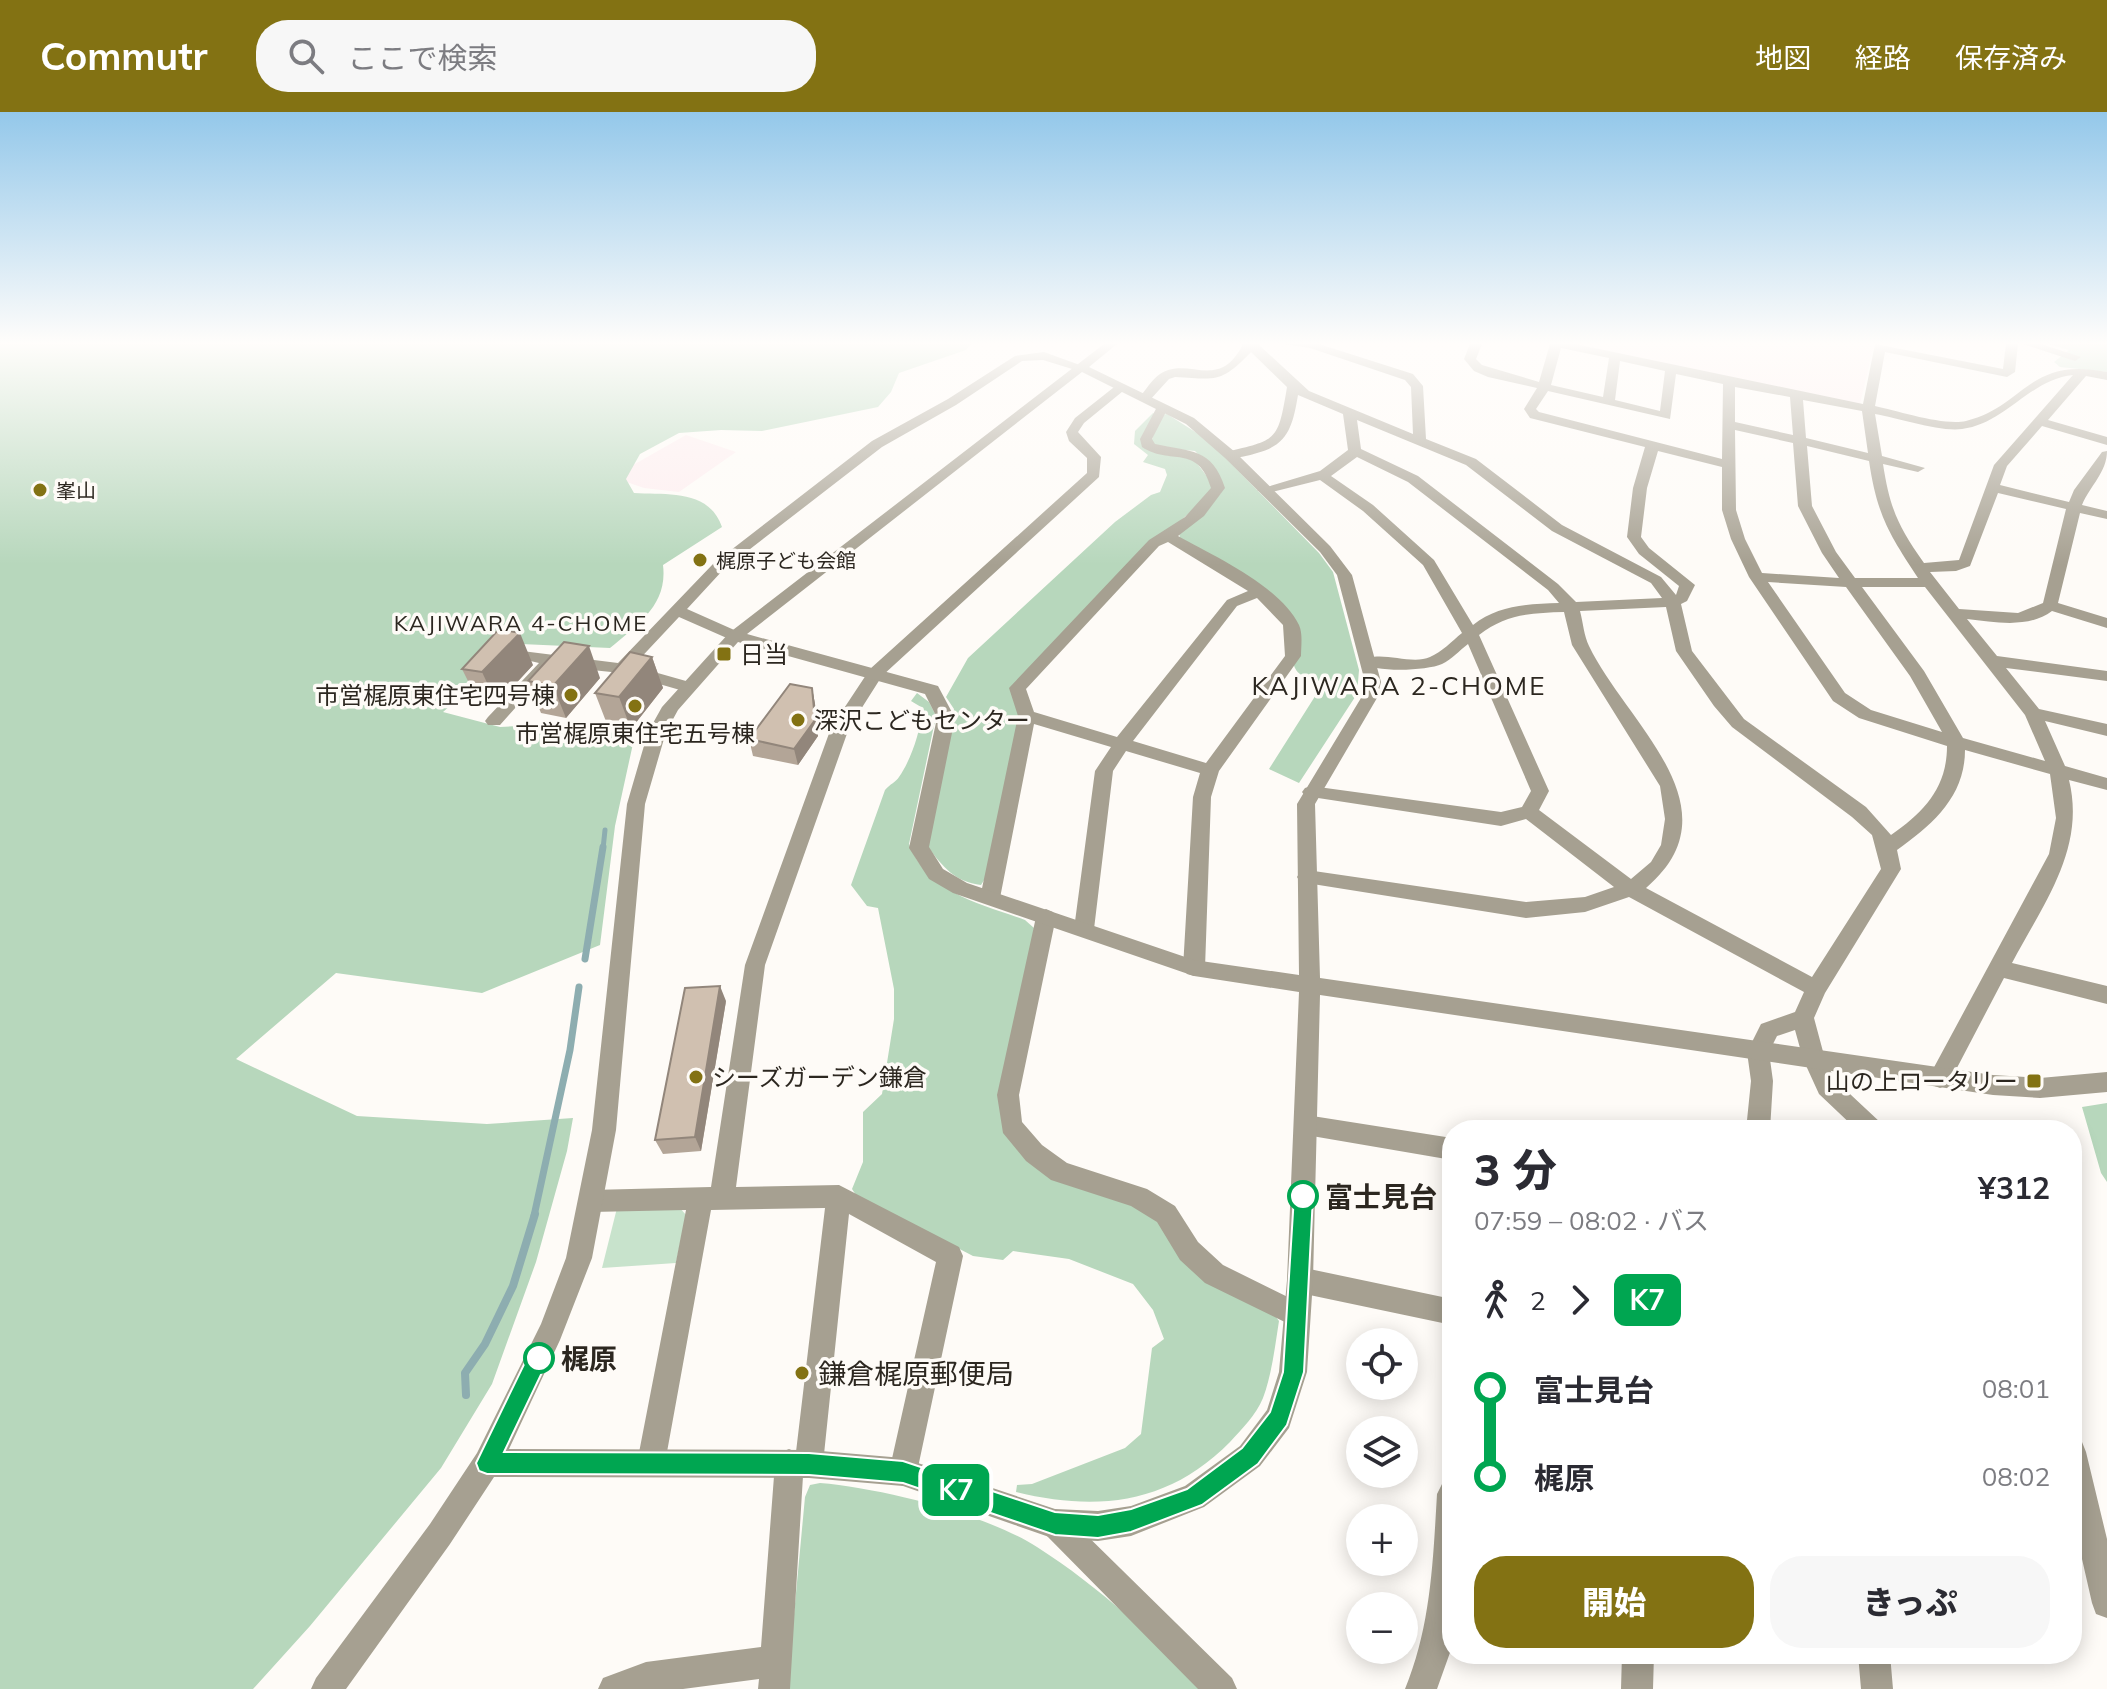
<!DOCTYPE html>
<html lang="ja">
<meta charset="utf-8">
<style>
:root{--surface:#fff;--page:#f7f7f7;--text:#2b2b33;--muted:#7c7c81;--accent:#837213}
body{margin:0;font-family:Mulish,"Noto Sans JP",sans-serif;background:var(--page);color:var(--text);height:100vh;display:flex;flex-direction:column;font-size:30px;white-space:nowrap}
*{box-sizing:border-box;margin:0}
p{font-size:26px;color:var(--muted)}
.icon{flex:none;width:44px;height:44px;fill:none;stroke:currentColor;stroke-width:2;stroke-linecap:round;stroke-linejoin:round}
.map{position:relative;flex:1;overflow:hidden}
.details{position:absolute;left:1442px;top:1008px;width:640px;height:544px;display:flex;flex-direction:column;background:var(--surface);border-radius:32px;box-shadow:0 4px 20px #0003}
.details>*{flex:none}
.badge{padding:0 16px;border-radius:12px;font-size:28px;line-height:52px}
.buttons{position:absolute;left:1346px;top:1216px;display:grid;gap:16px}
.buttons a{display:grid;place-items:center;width:72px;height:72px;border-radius:50%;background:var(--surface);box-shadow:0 4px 20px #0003;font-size:40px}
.map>.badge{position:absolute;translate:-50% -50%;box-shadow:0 0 0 4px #fff}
.legs{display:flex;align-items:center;gap:12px;height:88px;padding:0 32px;font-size:26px}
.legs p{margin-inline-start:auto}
.overview{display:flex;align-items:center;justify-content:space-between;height:136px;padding:0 32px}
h1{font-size:44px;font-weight:800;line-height:60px}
.primary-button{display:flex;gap:16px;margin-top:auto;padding:16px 32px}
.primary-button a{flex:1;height:92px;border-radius:32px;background:var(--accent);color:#fff;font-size:32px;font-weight:800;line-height:92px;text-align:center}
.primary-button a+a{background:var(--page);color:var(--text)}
ul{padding:0 32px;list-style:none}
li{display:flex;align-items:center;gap:28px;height:88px;font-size:30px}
li i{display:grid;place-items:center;width:12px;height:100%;margin:0 10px;background:currentColor}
li i::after{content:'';width:20px;height:20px;margin:-10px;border:6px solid;border-radius:50%;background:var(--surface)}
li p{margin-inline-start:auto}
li:first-child i{background:linear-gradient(#0000 50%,currentColor 0)}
li:last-child i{background:linear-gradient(currentColor 50%,#0000 0)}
header{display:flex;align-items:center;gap:48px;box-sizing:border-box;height:112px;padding:0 40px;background:var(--accent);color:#fff}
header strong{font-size:38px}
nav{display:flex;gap:44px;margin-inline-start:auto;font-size:28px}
.search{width:560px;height:72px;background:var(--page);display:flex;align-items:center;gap:20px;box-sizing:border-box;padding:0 28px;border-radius:32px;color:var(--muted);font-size:30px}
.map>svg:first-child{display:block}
.education{fill:#fdedef}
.green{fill:#c8e3cc}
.forest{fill:#b7d7bc}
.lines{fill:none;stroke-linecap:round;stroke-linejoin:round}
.stream-far2{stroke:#8dadb0;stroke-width:5}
.stream-far1{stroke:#8dadb0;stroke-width:7}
.stream{stroke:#8dadb0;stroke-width:8}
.minor{fill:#a6a091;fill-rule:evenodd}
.tertiary{fill:#a6a091;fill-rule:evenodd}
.wall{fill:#b3a597}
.shaded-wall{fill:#92867b}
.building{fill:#d0c0b0;stroke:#92867b;stroke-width:2}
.line-1{fill:#00a651;stroke:#fff;stroke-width:2}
.poi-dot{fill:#837213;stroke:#fefbf7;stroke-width:3}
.stop-1-dot{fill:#fff;stroke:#00a651;stroke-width:4}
.labels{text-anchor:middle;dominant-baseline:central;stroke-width:7;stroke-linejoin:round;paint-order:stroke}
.far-poi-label{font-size:20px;fill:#2c2720;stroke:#fefbf7;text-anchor:start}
.far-neighbourhood-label{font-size:22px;letter-spacing:2px;fill:#2c2720;stroke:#fefbf7}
.poi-label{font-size:24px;fill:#2c2720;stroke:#fefbf7;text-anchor:start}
.neighbourhood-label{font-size:26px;letter-spacing:2px;fill:#2c2720;stroke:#fefbf7}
.near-stop-label{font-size:28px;font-weight:bold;fill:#2c2720;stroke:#fefbf7;text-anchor:start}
.near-poi-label{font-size:28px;fill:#2c2720;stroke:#fefbf7;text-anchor:start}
</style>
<header>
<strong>Commutr</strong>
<div class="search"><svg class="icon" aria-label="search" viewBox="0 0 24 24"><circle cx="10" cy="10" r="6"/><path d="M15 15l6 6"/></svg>ここで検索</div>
<nav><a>地図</a><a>経路</a><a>保存済み</a></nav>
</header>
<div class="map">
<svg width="2107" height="1577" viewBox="0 0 2107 1577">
<rect width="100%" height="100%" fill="#fefbf7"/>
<path class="education" d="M1570,232H1874L1860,292L1731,268Z
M686,323L736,340L679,380L644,376L612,365Z"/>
<path class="green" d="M679,1095L686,1103L676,1151L602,1156L617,1096Z"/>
<path class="forest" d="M0,232H971L966,238L899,261L891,280L878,295L762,319L721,318L679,321L640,342L626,367L634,381C667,383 709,377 722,415L663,453C668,493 637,513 610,536L521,532L443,600L500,615L578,611L634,627L615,714L600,833L482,881L336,861L236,947L357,1004L487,1012L573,1006L567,1039L536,1150L492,1272L441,1356L310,1514L253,1577H0Z
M2048,232H2107V260L2060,255L2054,250L2069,238Z
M1153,301L1155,302L1142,330L1193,346L1212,371L1210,383L1120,461L1015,572L1021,609L988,762L981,773C955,770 943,755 928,735L954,597L946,585L968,546L1115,410L1151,383L1160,380L1167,363L1165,357L1143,350L1148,343L1134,332L1135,319Z
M1167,302L1208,328L1319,441L1333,460L1359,558L1357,582L1299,671L1269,657L1319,578C1314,568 1308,568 1300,562C1287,553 1294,525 1294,511L1180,426L1179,421L1221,381V367L1195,339L1156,335L1151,330L1161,303Z
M917,581L929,590L936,604L909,732C928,781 979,791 1025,808L1034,816L1004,1015L1153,1101L1273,1201L1279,1209C1275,1234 1272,1262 1263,1286C1256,1303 1242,1317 1230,1330C1169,1392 1098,1400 1016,1380L1017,1373L1032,1372L1125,1336L1141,1322L1152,1236L1164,1227L1153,1198L1133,1172L1069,1147L1013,1139L1003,1148L973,1144L856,1083L852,1077L863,1050V1000L882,982L894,907V877L878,796L867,794L851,773L885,678C890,672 896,670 899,665C911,648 923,614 921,595L911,589Z
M2107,991V1070L2101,1061L2082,995Z
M820,1371C881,1376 985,1402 1037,1435C1100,1475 1153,1526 1207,1577H787L805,1385L810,1373Z"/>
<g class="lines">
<path class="stream-far2" d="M603,737L605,718"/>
<path class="stream-far1" d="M585,847L603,735
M534,1104L570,938L579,875"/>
<path class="stream" d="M466,1283L465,1261L485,1232L513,1174L535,1102"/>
<path class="minor" d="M1243,232H1258L1309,279L1413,322L1411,275L1405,268L1310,236L1285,232H1319L1413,262L1423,274L1426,327L1476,347L1562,413L1661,465L1676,483L1679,474L1639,442L1627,425L1633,376L1645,335L1530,306L1524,297L1537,276L1488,265L1474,259L1464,247L1470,232H1482L1476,247L1482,253L1539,270L1550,232H1575L1863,292L1875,232L2003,257L2006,232H2018L2015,260L2007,265L1885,240L1875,294C1898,299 1944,314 1966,309C2026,294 2028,244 2107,260V268L2086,264L2048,308L2107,325V333L2042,314L2007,354L2000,373L2069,390L2074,378L2102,340L2107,339C2107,360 2090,374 2082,393L2107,399V407L2080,401L2058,491L2107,506V516L2052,499C2028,517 1995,510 1967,507L1997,544L2107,559V569L2006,556L2039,597L2107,612V624L2045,609L2065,654L2107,666V678L2069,668C2086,737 2043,792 2012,851L2107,874V892L2004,866L1948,973L1940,976L1932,973L1929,966L1932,959L2049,742L2056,706L2050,662L1965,638C1965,685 1932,713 1897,738L1901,757L1825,881L1814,906L1825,947L1835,968L1881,1011L1885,1018H1857L1819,982L1803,947L1795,918L1777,924L1769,940L1773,969L1770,1018H1746L1751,969L1747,940L1761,912L1795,900L1804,880L1629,785L1585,800L1526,806L1300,770L1297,765L1300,760L1307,758L1526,790L1585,785L1614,775L1526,707L1501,714L1305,684L1302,680L1305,676L1311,674L1501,700L1522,695L1531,679L1468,532C1460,538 1451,548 1442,552C1426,559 1373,561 1361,550C1377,536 1410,554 1430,545C1442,540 1452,529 1462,521L1423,453L1363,399L1320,368L1264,382L1257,378L1320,359L1348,338L1343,302L1298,283C1293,312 1289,333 1257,341C1247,344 1236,347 1225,346V340C1278,328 1278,329 1287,275L1251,240C1220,272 1217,267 1175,265L1169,267L1149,289L1139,286C1145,279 1152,267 1160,262C1188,243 1219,281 1243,232ZM1561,236L1609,246L1603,285L1551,273ZM1620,249L1665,259L1660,299L1615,288ZM1676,262L1723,272L1722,347L1539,300L1536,297L1548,279L1670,307ZM2073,263L1994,353L1959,448L1924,451C1898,414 1890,397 1883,352L1918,360L1925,356L1882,344L1875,302C1899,306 1939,320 1962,317C2005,312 2030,267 2073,263ZM1735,275L1790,285L1793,323L1735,310ZM1803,288L1862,299L1868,341L1806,326ZM1357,308L1466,353L1552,419L1651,471L1662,486L1576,490L1558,472L1418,364L1361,337ZM1735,318L1793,331L1798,394L1822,441L1839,466L1762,461L1745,427L1736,398ZM1807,334L1869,349C1877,403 1889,422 1918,466H1855L1836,440L1812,394ZM1658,339L1722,355V398L1731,427L1749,465L1833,589L1859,606L1947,634C1947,676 1924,700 1891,723L1866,695L1744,607L1692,539L1681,492L1687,489L1695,473L1649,436L1641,425L1647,376ZM1357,345L1408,370L1548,478L1559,491C1528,492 1498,493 1473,513L1434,448L1373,393L1331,364ZM1998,381L2066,397L2043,491L2018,501L1959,497L1930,460L1956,459L1970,454ZM1768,470L1846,475L1910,564L1942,620L1871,598L1845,581ZM1862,475H1925L2025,603L2045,649L1963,626L1924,559ZM1666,495L1676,539L1714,594L1732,615L1852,705L1872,723L1881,757L1812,865L1646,776C1740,696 1626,611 1589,534C1584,524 1583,510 1580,499ZM1564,500L1572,533L1660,674L1665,707L1661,733L1651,750L1631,767L1539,698L1549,679L1479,523C1506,502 1531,501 1564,500Z
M2023,232H2041L2081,245L2075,249Z
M1044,240L1088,256L1082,260L1043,248L1022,249L956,293L882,335L723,458L687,497L741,521V527H729L679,505L633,554L693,571L695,575L693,579L687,580L621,561L553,554L500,613H488L485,609L488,605L539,551L522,547V539L618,551L713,452L872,329L948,287L1015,244Z
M1118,272L1128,275L1084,311L1078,320L1101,345L1099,365L882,564L849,616L765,853L736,1075L839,1073L959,1135L963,1144L917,1360L913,1370L903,1374L893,1370L889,1360L936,1150L849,1102L823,1352L819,1362L809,1366L803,1364L790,1577H758L759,1567L683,1577H598L603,1566L646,1550L761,1535L775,1351L779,1341L789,1337L796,1340L825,1096L711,1098L665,1351L661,1361L651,1365L641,1361L637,1351L686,1098L591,1100L582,1097L579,1089L582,1081L591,1078L711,1075L745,853L831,616L870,557L1087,361V346L1069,329L1066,320L1075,306Z
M1158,293L1168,296L1152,327L1155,332C1190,340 1212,335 1225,376L1204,404L1178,424C1214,444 1280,474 1299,513C1303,522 1301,534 1301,544L1219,659L1211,685L1205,856L1201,862L1194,864L1187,862L1183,856L1193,685L1200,661L1126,639L1113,659L1094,817L1091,823H1077L1074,817L1095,659L1111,635L1034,612L1000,786L997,791H983L980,786L1018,604L1009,576L1149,428L1185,405L1211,376C1198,331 1170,354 1142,335L1140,327ZM1168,430L1248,479L1227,488L1117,625L1034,600L1026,577L1159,434ZM1257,486L1283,513L1285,544L1206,651L1133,629L1237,494Z
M1046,797L1053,800L1056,805L1019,983L1022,1010L1042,1033L1067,1051L1147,1077L1175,1094L1198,1130L1223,1153L1306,1194L1310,1203L1306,1212L1297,1216L1205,1171L1180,1148L1157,1110L1131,1094L1051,1068L1026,1049L1003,1021L997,983L1036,805L1039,800Z
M1306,1003L1452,1026V1048L1306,1023L1298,1020L1294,1013L1298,1006Z
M1300,1155L1452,1187V1213L1300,1181L1291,1177L1287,1168L1291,1159Z
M2072,1326L2082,1330L2086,1340L2107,1427V1506L2096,1502L2092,1491L2072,1403Z
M1452,1367V1535L1437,1577H1405C1431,1514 1433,1449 1437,1382L1442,1372Z
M1055,1397L1065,1402L1232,1566L1237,1577H1198L1045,1422L1040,1412L1045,1402Z
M1622,1542H1654L1653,1577H1621Z
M1858,1542H1890L1893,1577H1861Z"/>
<path class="tertiary" d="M1104,232H1117L1089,255L1194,306L1235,340L1330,434L1352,463L1381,570L1377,586L1315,692L1320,866L1993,963L2040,966L2107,960V980L2040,986L1993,983L1320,883L1313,1168L1307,1260L1289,1316L1260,1354L1204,1395L1131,1424L1098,1429L1055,1427L903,1374L809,1366L494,1365L450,1432L346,1577H311L316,1566L430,1412L477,1341L541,1212L566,1146L592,1018L627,692L648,620L662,595L729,521ZM1082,260L1186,312L1225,346L1320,440L1337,463L1365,570L1361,586L1297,692L1299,863L1194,848L967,771L943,757L929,735L955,606L938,574L747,522ZM738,530L925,582L937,606L909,736L929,767L953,781L1194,864L1299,880L1287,1168L1279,1260L1267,1298L1240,1334L1185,1374L1131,1394L1098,1399L1055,1397L903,1346L809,1338L509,1337L560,1228L592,1146L616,1018L645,692L666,620L678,598Z"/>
</g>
<path class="wall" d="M652,545L663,576L631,617L607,612L595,581Z
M533,553L497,592L478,589L462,557Z
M600,566L566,606L541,601L528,569Z
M812,576L815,592L818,624L798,653L753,644L749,627Z
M726,889L701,1039L663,1042L655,1028Z"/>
<path class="shaded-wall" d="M520,521L533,553L497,592L482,560Z
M589,534L600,566L566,606L553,574Z
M652,545L663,576L631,617L619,585Z
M812,576L815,592L818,624L798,653L794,637Z
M720,874L726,889L701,1039L695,1025Z"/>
<path class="building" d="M499,517L520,521L482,560L462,557Z
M564,530L589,534L553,574L528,569Z
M630,540L652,545L619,585L595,581Z
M790,572L812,576L815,608L794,637L749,627Z
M720,874L695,1025L655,1028L685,876Z"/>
<linearGradient id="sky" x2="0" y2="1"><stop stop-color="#94c8ea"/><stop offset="0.51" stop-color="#fffdfb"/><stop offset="1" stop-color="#fffdfb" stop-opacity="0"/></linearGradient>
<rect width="2107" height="453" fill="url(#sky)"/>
<path class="line-1" d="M1303,1075L1310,1078L1313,1084L1304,1260L1287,1313L1258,1352L1202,1393L1131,1420L1098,1426L1055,1423L903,1371L809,1363L487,1362L479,1359L476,1351L531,1238L539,1235L546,1238L549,1246L504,1340L809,1341L903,1349L1055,1400L1098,1403L1131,1397L1187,1377L1242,1336L1270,1300L1283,1260L1294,1084L1297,1078Z"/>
<g class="poi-dot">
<circle cx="40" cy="378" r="8"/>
<circle cx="700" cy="448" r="8"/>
<rect x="716" y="534" width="16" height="16" rx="4"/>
<circle cx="571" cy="583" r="8"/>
<circle cx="635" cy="594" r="8"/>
<circle cx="798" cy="608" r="8"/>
<circle cx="696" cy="965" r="8"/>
<rect x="2026" y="961" width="16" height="16" rx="4"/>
<circle cx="802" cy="1261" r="8"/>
</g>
<g class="stop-1-dot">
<circle cx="1303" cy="1084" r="14"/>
<circle cx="539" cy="1246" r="14"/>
</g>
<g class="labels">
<g class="far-poi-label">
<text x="56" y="378">峯山</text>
<text x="716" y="448">梶原子ども会館</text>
</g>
<g class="far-neighbourhood-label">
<text x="521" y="511">KAJIWARA 4-CHOME</text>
</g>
<g class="poi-label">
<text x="740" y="542">日当</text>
<text x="555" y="583" text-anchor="end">市営梶原東住宅四号棟</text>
<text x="814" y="608">深沢こどもセンター</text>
<text x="635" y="621" text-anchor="middle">市営梶原東住宅五号棟</text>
<text x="712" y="965">シーズガーデン鎌倉</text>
<text x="2018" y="969" text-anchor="end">山の上ロータリー</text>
</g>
<g class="neighbourhood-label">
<text x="1399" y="573">KAJIWARA 2-CHOME</text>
</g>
<g class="near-stop-label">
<text x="1325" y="1084">富士見台</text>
<text x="561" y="1246">梶原</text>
</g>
<g class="near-poi-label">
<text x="818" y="1261">鎌倉梶原郵便局</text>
</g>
</g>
</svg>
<div class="buttons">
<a><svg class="icon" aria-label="locate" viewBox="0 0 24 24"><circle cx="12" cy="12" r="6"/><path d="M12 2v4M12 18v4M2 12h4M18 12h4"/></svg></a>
<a><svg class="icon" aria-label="layers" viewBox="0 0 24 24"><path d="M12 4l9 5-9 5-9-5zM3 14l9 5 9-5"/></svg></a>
<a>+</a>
<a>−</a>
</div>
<b class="badge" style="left:956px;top:1378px;background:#00a651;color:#fff">K7</b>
<section class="details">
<div class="overview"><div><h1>3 分</h1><p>07:59 – 08:02 · バス</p></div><b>¥312</b></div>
<div class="legs"><svg class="icon" aria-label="walk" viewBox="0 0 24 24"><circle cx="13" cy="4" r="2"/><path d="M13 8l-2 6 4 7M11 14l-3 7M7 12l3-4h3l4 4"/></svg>2<svg class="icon" aria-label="forward" viewBox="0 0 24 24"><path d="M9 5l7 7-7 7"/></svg><b class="badge" style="background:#00a651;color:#fff">K7</b></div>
<ul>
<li><i style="color:#00a651"></i><b>富士見台</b><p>08:01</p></li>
<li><i style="color:#00a651"></i><b>梶原</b><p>08:02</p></li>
</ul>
<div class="primary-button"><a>開始</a><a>きっぷ</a></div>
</section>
</div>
